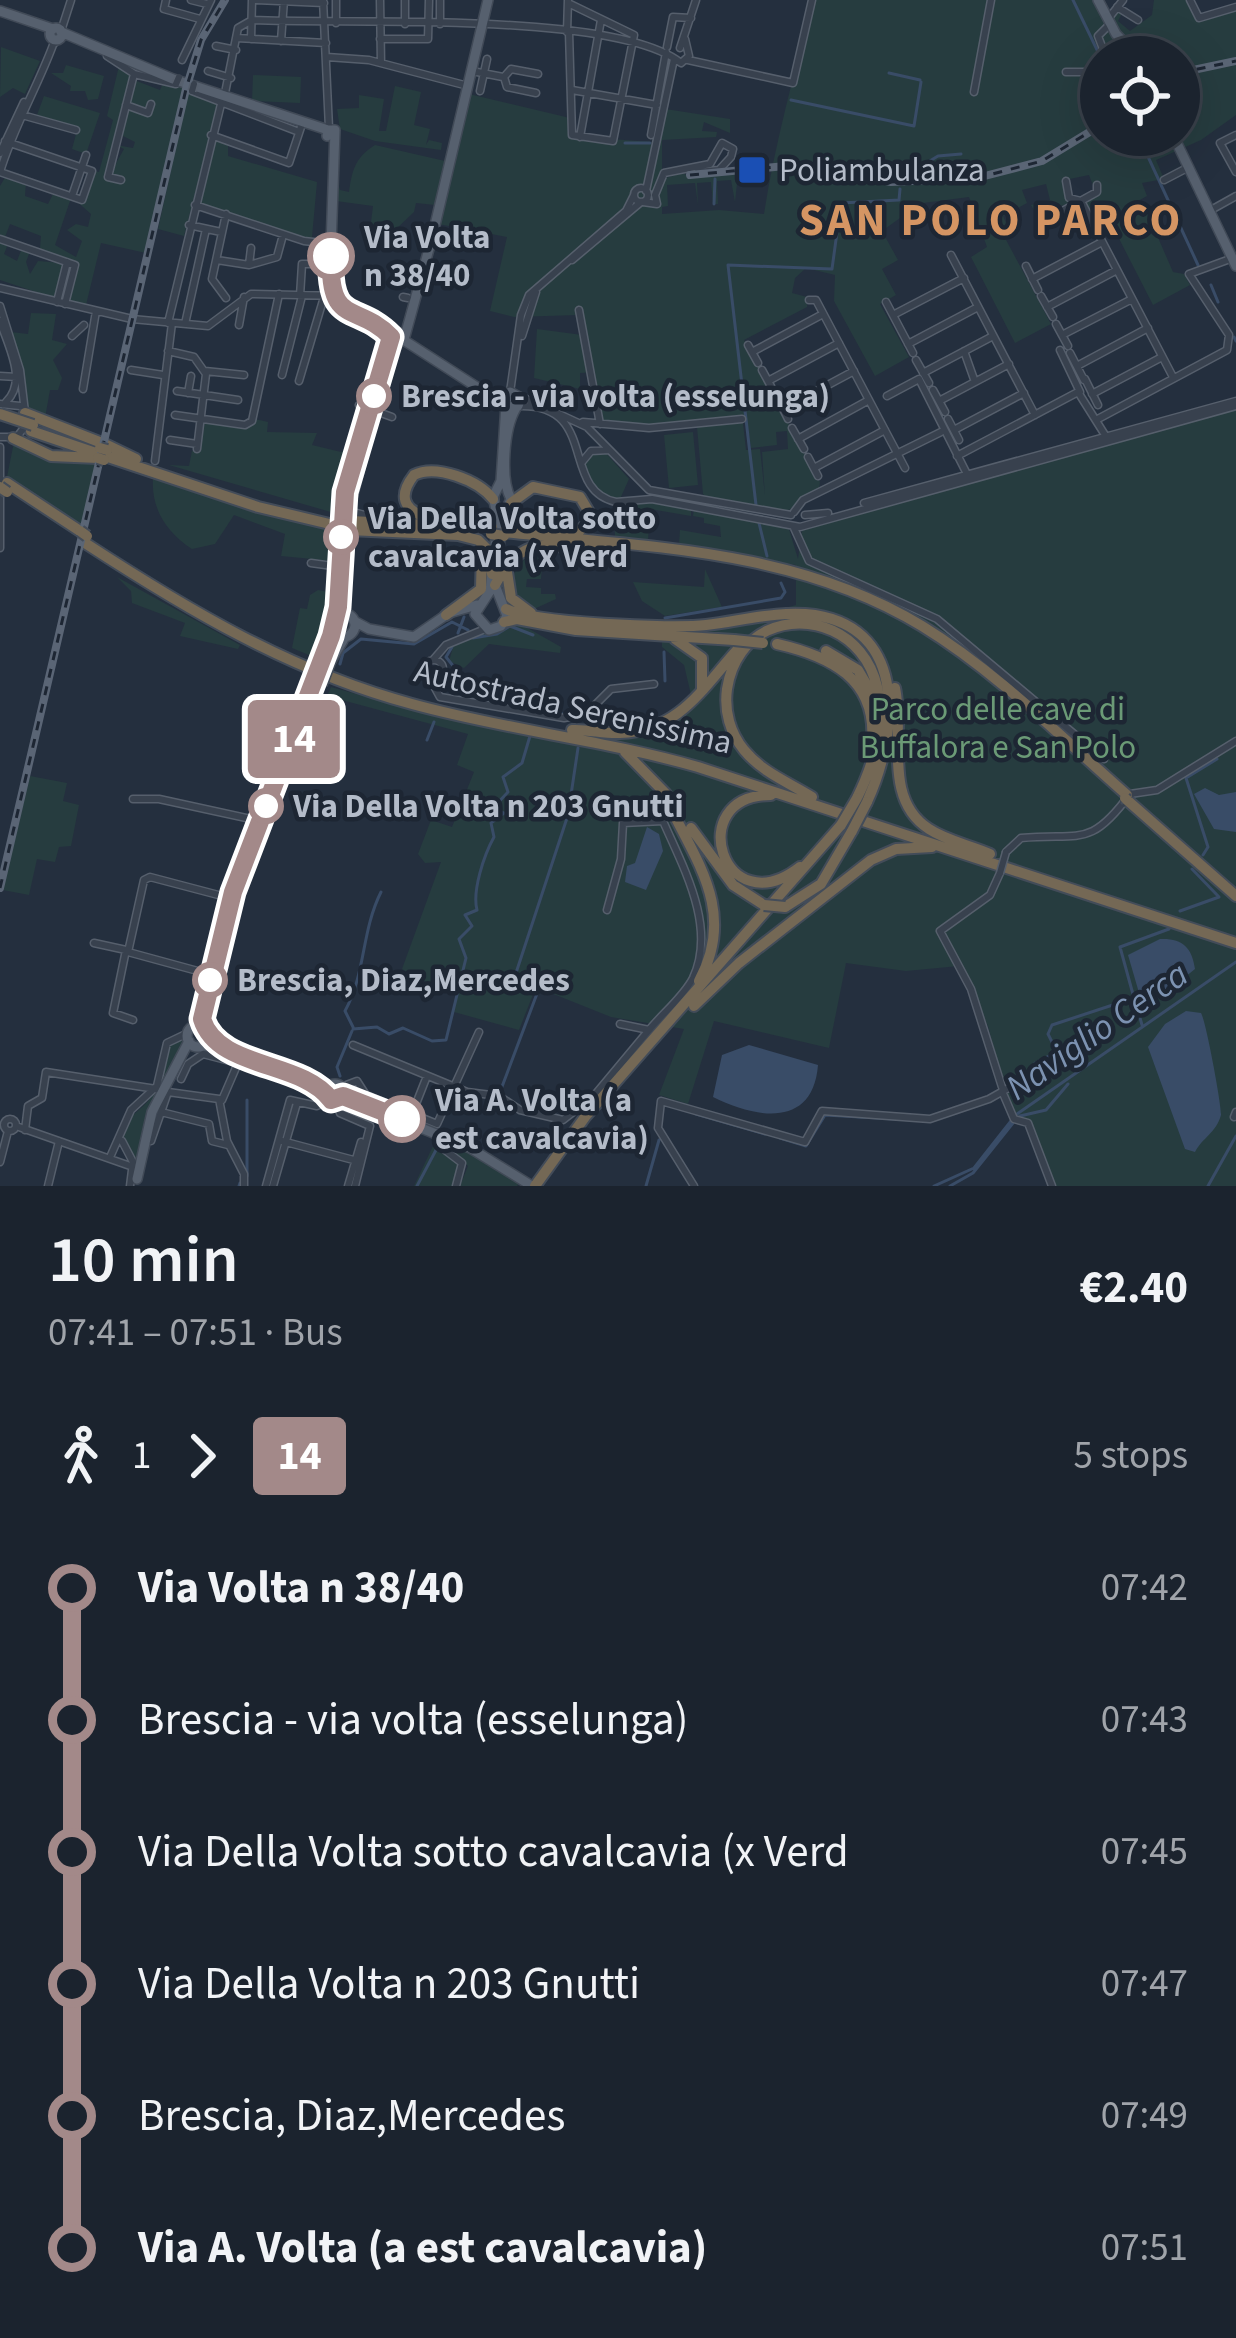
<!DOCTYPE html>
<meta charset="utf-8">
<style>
:root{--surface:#1b232e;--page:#282f3a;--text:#f1f3f6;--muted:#a0a4aa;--line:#39404a}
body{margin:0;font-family:"Source Sans 3",sans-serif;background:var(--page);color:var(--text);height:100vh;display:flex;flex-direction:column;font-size:45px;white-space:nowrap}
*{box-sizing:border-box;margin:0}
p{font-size:39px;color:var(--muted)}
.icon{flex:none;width:66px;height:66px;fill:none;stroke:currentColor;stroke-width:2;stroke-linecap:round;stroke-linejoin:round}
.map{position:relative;height:1186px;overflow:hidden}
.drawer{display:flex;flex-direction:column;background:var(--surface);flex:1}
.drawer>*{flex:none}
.badge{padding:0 24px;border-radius:9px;font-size:42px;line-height:78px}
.fabs{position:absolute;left:1080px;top:36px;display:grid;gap:24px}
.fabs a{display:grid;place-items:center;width:120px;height:120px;border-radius:50%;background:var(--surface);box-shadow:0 12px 48px #0002,0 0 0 3px var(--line);font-size:60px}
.map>.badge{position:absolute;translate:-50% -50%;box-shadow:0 0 0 6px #fff}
.legs{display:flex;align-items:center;gap:18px;height:132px;padding:0 48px;font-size:39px}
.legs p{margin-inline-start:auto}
.summary{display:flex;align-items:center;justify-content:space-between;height:204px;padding:0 48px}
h1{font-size:66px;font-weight:600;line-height:90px}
ul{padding:0 48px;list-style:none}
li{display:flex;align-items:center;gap:42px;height:132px;font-size:45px}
li i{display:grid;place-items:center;width:18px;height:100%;margin:0 15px;background:currentColor}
li i::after{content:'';width:30px;height:30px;margin:-15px;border:9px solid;border-radius:50%;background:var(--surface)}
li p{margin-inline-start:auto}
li:first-child i{background:linear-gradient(#0000 50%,currentColor 0)}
li:last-child i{background:linear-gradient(currentColor 50%,#0000 0)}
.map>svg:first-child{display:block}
.green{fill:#263c3f;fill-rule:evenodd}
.water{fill:#394c67}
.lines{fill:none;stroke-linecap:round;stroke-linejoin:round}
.stream{stroke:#394c67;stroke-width:3}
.minor-casing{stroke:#565f6c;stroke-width:9}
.major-casing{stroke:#414a57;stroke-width:12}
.highway-casing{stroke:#434c59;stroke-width:14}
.minor{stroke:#38414e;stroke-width:6}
.major{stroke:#56606e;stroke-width:9}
.highway{stroke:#746855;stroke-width:10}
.rail-casing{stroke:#5a6575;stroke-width:8}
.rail{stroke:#1d2633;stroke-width:3;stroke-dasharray:9;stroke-linecap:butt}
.minor-bridge-casing{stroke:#565f6c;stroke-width:9;stroke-linecap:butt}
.major-bridge-casing{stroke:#414a57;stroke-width:12;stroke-linecap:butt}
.highway-bridge-casing{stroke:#434c59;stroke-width:14;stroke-linecap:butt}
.minor-bridge{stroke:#38414e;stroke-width:6}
.major-bridge{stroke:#56606e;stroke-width:9}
.highway-bridge{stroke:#746855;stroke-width:10}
.line-1-casing{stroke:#fff;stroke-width:27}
.line-1{stroke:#a38989;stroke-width:18}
.transit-dot{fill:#1a4fb4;stroke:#1d2633;stroke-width:4.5}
.stop-1-dot{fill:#fff;stroke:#a38989;stroke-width:6}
.labels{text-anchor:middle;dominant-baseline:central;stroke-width:9;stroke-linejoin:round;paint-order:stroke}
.poi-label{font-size:33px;fill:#b4bcc9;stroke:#1d2633;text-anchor:start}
.stop-label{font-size:33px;font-weight:bold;fill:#b4bcc9;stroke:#1d2633;text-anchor:start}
.street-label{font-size:33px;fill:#b4bcc9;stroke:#1d2633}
.park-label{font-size:33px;fill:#6b9a76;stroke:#1d2633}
.water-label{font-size:36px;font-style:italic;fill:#7c92b1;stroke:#1d2633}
.district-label{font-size:45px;font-weight:bold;letter-spacing:3px;fill:#d59563;stroke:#1d2633}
</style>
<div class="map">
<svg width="1236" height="1186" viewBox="0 0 1236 1186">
<rect width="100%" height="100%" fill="#242f3e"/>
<path class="green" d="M813,0H1095L1107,21L1117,10L1122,13L1118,21L1130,31L1152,15L1154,0H1187L1196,17L1236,10V115L1201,140L1156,160L1164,179L1142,183L1147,196L1095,225L1083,201L1096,193L1089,175L1065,180L1069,203L1037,215L1031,205L1050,200L1046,184L1022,190L1027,203L1003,216L1011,234L1005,238L1051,324L1015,343L971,257L987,247L969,197L900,206V218L882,231L898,260L882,269L896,295L880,304L909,357L875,376L834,301L835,275L806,268L795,278L792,293L807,297V307L744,340L820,482L819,490L784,513L710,500L703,494L697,427L743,423L746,450L760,449L765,496L762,452L788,449L787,431L776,432L777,445L751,448L747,420L659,426L599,423L595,372L580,373V389L534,378L537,329L582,335L578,315L514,317L490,311L507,237L438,224L469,94L570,118V136L652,142L659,108L730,119V133L704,122L702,131L717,132L716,137L662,140V179L683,173L691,178L738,174L735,202L731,180L717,181L718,204H713L711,182L697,183L698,205L695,183L667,185L668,206L662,207V214L719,210L764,214C775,142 795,72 813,0ZM1101,57H1179V135H1101Z
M1,47L40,61L25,94L13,88L0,97Z
M66,65L104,76L98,99L88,100L85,91H70L71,86L51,73H63Z
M119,66L132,74L106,179L121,182L110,174L124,149L116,145L133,148L135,142L121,135L127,108L149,115L153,104L149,102L146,111L127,105L134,80L160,90L163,83L184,88L146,253L101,243L86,305L69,301L78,263L40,249L41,236L10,224L5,237L0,235V186L6,176L26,182L25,196L48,204L54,192L71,198L55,245L76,257L82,241L67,230L76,224L88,227L91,214L74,199L84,202L94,171L99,172L113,120L107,116Z
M253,75L301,77L300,103L252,101Z
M395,86L421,92L414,125L430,129L426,145L429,140L442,143L441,150L375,141L340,129L337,109L359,108V95L384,99L379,131H386Z
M188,93L218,104L184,236L158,229Z
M44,96L100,113L86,154L72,149L78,127L37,115Z
M212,138L228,143V156L317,182L312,237L327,242L304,240L198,203Z
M375,145L445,161L435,205L416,203L414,212L393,232L370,230L373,206L336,201V173L340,190L349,192C352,172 354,158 375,145Z
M1143,203L1173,272L1184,274L1190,285L1153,305L1110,221Z
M0,241L8,244L4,254L17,261L22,248L30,251L26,262L30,274L38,261L63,263L54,298L0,280Z
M31,313L56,314L52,340L67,344L53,360L62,378L58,390H50L45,418L28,410L11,332L28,334Z
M1236,408V1109L1231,1118L1236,1122V1186H1052L1025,1120L1012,1116L988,1026L959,966L906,971L846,963L829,1048L714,1021L688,1104L659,1095L684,1029L611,1017L536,987L519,1030L454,1012L456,978L437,988L402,969L441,862L425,863L418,854L431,820L452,827L474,772L457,765L468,734L327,696L331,687L439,717L601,749L605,730L650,725L692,699L684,665L662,647V640L796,605V565L679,545L680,530L721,537L720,526L704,523V518L693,516L694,509L788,526L798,559L802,530L808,525Z
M255,419L268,422L267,432L317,433L312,445L341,452L355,443L341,515L169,465L189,466L192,451H200L205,422L245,427Z
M693,432L698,485L669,488L664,435Z
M14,442L52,461L97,463L81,525L7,477Z
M605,452L629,479L620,499C603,500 589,483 583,467L590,454Z
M153,479L337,532L333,561L281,556L285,534L234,515L215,544L192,549C167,533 151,509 153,479Z
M645,501L691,508V516L650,509L648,541L615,538L614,507Z
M543,554L541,579H527L526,587L541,588V594H555L556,599L534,609L516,597L513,575L525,558Z
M705,569L722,607L665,616L642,601L633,582L704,587Z
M117,577L240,645L238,649L180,636L185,623L132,603L131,591Z
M318,590L334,593L321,660L292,648L300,608L307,609L310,595Z
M517,622L561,647L560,653L489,644L464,668L449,661L454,644Z
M30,776L67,783L63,801L79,805L71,846L59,847L55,862L37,859L29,895L3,890Z
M183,1039V1049L155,1098L135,1161C107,1116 139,1120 156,1090C165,1075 165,1061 168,1044Z
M445,1139L520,1181L517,1186H460L468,1166L443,1144Z
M434,1144L459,1163L454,1186H414Z"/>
<path class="water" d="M1205,788L1219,795L1236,792V832L1214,829L1194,794Z
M647,827L659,834L663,851L646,890L625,882L627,866L635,863Z
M1160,939C1182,938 1192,947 1195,969L1144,1010L1128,955Z
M1186,1011L1201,1013C1206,1021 1222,1107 1221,1115C1216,1133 1202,1138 1195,1152L1185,1149L1148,1047L1165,1024Z
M749,1045L818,1065C813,1128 757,1119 713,1097L722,1055Z"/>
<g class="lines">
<path class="stream" d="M1073,0L1101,58
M889,73L920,80
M791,100L914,126L921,82
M1138,135L1198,265
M625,143H650
M900,179L938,156L961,154
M714,204L715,179
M1211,285L1218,302
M1234,337L1236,341
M756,505L728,265L832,269L841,203L899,200L900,189
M759,523L767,556
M665,618L781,598L785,592L781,583
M458,633L464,617
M473,638L497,634L510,626L533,635
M452,647L446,657L454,667
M664,652L665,681
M340,664L343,653L361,639L414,644L452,622L468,630
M438,684L450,676
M536,711L563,714
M427,740L434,722
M1203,855L1208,847L1186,778L1217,759
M1180,911L1219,897L1192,869
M1135,1000L1142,1025
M353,1027L345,1011C366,973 361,932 381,892
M353,1029L377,1027L389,1034L403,1028L432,1041L446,1040L466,958L459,939L472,926L465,915L477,910C472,891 484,855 494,837L491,823L504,813L493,808L508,792L503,777L522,763L530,736
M1033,1070L1035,1063L1057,1052L1048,1034L1052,1025L1134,998L1120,947L1169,929
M340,1076L337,1067L352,1031
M1007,1083L1021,1077
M500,1092L538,991L514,979L568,815L578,748
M247,1100V1176
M696,1114L765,1134
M1017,1114L1236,962
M1020,1116L1046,1110L1068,1084
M448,1131L475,1142
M780,1138L806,1146L825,1115L930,1121
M239,1186L240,1183
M417,1186L436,1150
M646,1186L659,1140
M934,1186L974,1168L1011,1121
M950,1186L973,1173L1013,1123
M1208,1186L1236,1136"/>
<defs>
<path id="minor" d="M166,0L164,9L200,19
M191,0L207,4
M256,0L324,3
M323,0L329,128
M380,0L381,63
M405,0V24
M440,0V24
M1190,0L1199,18L1236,7
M568,3L634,35L613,141L572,135L569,32
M1117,7L1138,20
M1108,19L1123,0
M252,20C347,25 614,10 681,63L689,56L685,39
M336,23V0
M61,31L71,0
M567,32L568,0
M236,38L326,43
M251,39L252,0
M380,39H428L429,0
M281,41L284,0
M216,46L236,50
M667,47L673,17L691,18
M680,48L696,0
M107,56L133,73
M327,57L369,60L468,86
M1106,57L1098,36L1110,24
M182,60L211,0
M688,60L793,83L812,0
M208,71L231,78
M472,71L503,77
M1066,72H1101
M572,90L657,105
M192,91L299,132
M480,91L487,59
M974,92L991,0
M225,93L238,28L252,20
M536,93L507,87L504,77L511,69L538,74
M126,105L148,113L151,104
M22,115L76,130
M211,135L289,163L301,127
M651,135L666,52
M1236,135L1220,143L1236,172
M580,137L601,20
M5,141L10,143L92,171L82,200L0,172C13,128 37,88 53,45L57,40
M0,153L24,102
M698,172L719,170L731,157
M121,180L108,177L134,74L176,84
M1164,180L1187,168
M1066,181L1069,198L1081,201L1173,377
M634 195a7 7 0 1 1 14 0a7 7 0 1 1-14 0Z
M646,191L674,59
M655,195L664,173L710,164L722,143L733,149L731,157
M72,196L86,155
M643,202L657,204L655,195
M195,205L304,241L331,244
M1211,210L1236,196
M1059,213L1097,192V185
M189,225L221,232
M0,239L75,265L65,304
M951,255L1035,415
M217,260L249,265L277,257L283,235
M572,260L641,202
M249,265L251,248
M1026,266L1038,290
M1032,279L1102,242
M0,288L132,319L208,326L251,294L340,296
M300,296L302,264H330
M1041,296L1053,317
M403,297L408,298
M226,298L212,279L226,214
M809,300H816L905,468
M57,302L67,262
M886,302L913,353
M0,306L20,370L25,412
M1047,307L1117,270
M579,310L600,424
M893,315L964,278
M0,321C8,346 28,381 6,402
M168,323L221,104
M185,324L206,229
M1056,324L1068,346
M239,325L244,297
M1062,335L1132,299
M72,336L84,325
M522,336L536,292
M908,344L978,307
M748,345L758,363
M1060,350L1080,392
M168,351L194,357L206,374L197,449
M964,351L975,382
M752,352L823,314
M1070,353L1084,380
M916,360L929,383
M1077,366L1148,328
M131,370L163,375
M762,370L774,392
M205,371L244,375
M923,373L993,336
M282,375L302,296
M0,376L17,377
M1085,379L1098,405
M299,381L324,297
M768,381L839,343
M83,389L96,311
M933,390L945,412
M177,391L238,400
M510,392L521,315L529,295L626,211L634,195
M188,393L191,376
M1092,394L1162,357
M520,396L587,427L649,490L791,515
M887,396L919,379L968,476
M778,399L788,419
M939,401L1009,364
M0,404L20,406
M359,405L392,417
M518,406C600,403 559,490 616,502
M783,409L854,371
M175,415L245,425L252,421L279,294
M948,419L959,440
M1096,420L1227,350L1229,335L1189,274L1230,259
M583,422L649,428L742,419
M792,428L804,449
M954,430L1024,393
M0,437H17L26,425
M798,439L869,400
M170,440L197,444
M0,447V548
M957,456L1078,392L1105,435
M808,457L818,476
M155,461L172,323
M582,462L591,451L609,450
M814,468L885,430
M616,502L652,499L800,527L1236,406
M864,503L1236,401
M349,511L372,517
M350,511L376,412
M794,512L803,500L941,432
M805,515L828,513
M794,528L809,561L937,619L1104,759
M311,563L340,567
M433,660L446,645L485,629
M425 669a9 9 0 1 1 18 0a9 9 0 1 1-18 0Z
M428,675L440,697L564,718L586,714L611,689L654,684
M133,799H159L260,821
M1006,852L1021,838C1079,832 1089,850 1130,794L1157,790L1236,741
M1000,873L990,895L940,931L971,989L1002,1087
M607,910L621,859L623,823L663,821C683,867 717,927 693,978C684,996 662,1014 649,1030
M94,943L126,950L113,1013L133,1020
M205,973L128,952L144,880L150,877L226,897
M353,1045L467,1092L499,1096L520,1110L563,1120L594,1096L649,1030L620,1024
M181,1079L188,1064L203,1054L249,1066
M341,1087L357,1081L366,1095L437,1124L479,1032
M1002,1091L1014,1119L1028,1123L1052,1186
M222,1100L238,1063
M336,1101L340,1113L370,1126L355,1186
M161,1112L209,1124L212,1141L228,1145
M412,1114L427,1076
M1234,1117L1236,1112
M4 1125a6 6 0 1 1 12 0a6 6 0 1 1-12 0Z
M16,1126L133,1167
M25,1130L28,1106L42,1098L46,1072L156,1089
M438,1134L441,1147L462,1163L456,1186
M122,1141L133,1162L130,1186
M151,1141L168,1092L219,1099L227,1141L244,1174V1186
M282,1141L361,1162
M111,1155L131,1110L157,1086L167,1043L188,1033
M0,1162L8,1131
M48,1186L59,1141
M266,1186L290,1100L317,1106L328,1099
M273,1186L297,1103
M348,1186L361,1142
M694,1186L658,1128L661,1101L805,1142L822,1111L930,1119L989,1099L1037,1072"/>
<path id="major" d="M1098,0L1116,34L1138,57
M0,11L53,29
M50 34a6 6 0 1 1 12 0a6 6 0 1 1-12 0Z
M61,32L173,79L328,130
M1173,135L1236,266
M327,136L328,130H335L330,275L346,314L375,324L391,337L345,492L336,616
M402,339L508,407L518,406L521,398L510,392L505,403
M393,349L405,336L432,238L488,0
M506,405L501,481L493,497L498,518L490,591L475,614L489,630L501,626L507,616L495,585L502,519L511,499C500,479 504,428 516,408
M331 625a12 12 0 1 1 24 0a12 12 0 1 1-24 0Z
M354,621L369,629L414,637L449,613L477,605
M324,658L332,629
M331,661L345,637
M187 1036a11 11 0 1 1 22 0a11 11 0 1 1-22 0Z
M194,1026L233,892L314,683
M204,1045L328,1087
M326 1093a9 9 0 1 1 18 0a9 9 0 1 1-18 0Z
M343,1096L470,1148L532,1186
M137,1179L152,1112L189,1041"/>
<path id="highway" d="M25,413L102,443
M31,431L96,453
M13,438L51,456L98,458
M107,445L136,459
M105,456L258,507L338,526
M7,483L80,531
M511,503L533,487L580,497L589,512L587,524L577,533L564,534
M351,521L429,525
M492,527C465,524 376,524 414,475C436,464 478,480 493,499
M349,530L458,535L478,540L488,550L492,574
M504,532C647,547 796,549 922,626C997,672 1061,737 1127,795
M85,543C188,610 292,672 412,704C506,730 604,740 698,767L1236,943
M507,572L511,598L531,613
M495,585C521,535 544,546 593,549
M506,609C533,623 673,629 706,625C741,621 779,610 815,615C910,630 897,737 867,802
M446,615L481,589L482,552
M504,622L517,619L576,630L734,640
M675,639L702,658V689
M777,644C830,656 877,679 872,741
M826,651L858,670L878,704
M895,688C905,734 882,799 929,829C947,841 970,845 990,854
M572,730C588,729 604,734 620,733C680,731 703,687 739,648
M625,752L666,794
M662,790C691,855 739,908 699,981
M771,795C682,795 723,927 800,867
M812,797C788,782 763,773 744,750C730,733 724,711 727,689C745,571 947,615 857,798
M1127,800L1236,896
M691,828L733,885L764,905
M785,907L821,884L852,831
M694,1006L739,963L871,860L896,849L932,847
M535,1186L585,1117L841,825"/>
</defs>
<use href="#minor" class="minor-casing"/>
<use href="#major" class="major-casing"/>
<use href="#highway" class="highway-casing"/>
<use href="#minor" class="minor"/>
<use href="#major" class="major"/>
<use href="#highway" class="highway"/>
<defs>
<path id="rail" d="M1179,73L1236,61
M690,175L796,165L891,182L977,178L1042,161L1101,125
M0,888L186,89L201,40L225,0"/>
</defs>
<use href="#rail" class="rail-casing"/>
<use href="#rail" class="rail"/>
<defs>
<path id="minor-bridge" d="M176,84L179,77
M192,91L194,84
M1000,873L1006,852"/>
<path id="major-bridge" d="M314,683L324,658
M322,685L331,661"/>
<path id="highway-bridge" d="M0,414L33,425
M100,448L107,450
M98,458L104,460
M0,487L7,492
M339,519L351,521
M338,529L349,530
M80,531L87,536
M491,534L504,536
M734,640L763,643
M1125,798L1127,800
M841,825L857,798
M852,831L867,802
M764,905L785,907"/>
</defs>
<use href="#minor-bridge" class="minor-bridge-casing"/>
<use href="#major-bridge" class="major-bridge-casing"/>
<use href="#highway-bridge" class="highway-bridge-casing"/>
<use href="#minor-bridge" class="minor-bridge"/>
<use href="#major-bridge" class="major-bridge"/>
<use href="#highway-bridge" class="highway-bridge"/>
</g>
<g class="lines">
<defs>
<path id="line-1" d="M331,256C328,328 358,302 391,337L345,492L338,607L331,636L233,892L202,1019C218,1070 302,1060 331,1100L343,1096L402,1119"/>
</defs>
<use href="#line-1" class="line-1-casing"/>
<use href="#line-1" class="line-1"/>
</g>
<rect class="transit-dot" x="737" y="155" width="30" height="30" rx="6"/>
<g class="stop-1-dot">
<circle cx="331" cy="256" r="21"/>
<circle cx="374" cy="396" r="15"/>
<circle cx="341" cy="537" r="15"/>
<circle cx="266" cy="806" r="15"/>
<circle cx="210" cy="980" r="15"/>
<circle cx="402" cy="1119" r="21"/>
</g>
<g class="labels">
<g class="poi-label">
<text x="779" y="170">Poliambulanza</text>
</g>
<g class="stop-label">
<text x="364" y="237">Via Volta<tspan x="364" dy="38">n 38/40</tspan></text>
<text x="401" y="396">Brescia - via volta (esselunga)</text>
<text x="368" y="518">Via Della Volta sotto<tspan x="368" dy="38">cavalcavia (x Verd</tspan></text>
<text x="293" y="806">Via Della Volta n 203 Gnutti</text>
<text x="237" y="980">Brescia, Diaz,Mercedes</text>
<text x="435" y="1100">Via A. Volta (a<tspan x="435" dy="38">est cavalcavia)</tspan></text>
</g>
<g class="street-label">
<text transform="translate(573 707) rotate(13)">Autostrada Serenissima</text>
</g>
<g class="park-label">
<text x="998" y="709">Parco delle cave di<tspan x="998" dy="38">Buffalora e San Polo</tspan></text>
</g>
<g class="water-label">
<text transform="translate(1097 1031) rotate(-35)">Naviglio Cerca</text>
</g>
<g class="district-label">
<text x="991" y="221">SAN POLO PARCO</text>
</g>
</g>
</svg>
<div class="fabs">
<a><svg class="icon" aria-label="locate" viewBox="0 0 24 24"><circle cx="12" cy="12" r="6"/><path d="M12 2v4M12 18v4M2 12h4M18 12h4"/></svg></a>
</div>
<b class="badge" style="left:294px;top:739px;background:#a38989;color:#fff">14</b>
</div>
<section class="drawer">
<div class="summary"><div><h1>10 min</h1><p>07:41 – 07:51 · Bus</p></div><b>€2.40</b></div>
<div class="legs"><svg class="icon" aria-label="walk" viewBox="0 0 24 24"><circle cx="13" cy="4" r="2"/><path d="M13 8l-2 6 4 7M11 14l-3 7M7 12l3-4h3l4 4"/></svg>1<svg class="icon" aria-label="forward" viewBox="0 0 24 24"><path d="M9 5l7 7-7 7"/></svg><b class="badge" style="background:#a38989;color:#fff">14</b><p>5 stops</p></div>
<ul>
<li><i style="color:#a38989"></i><b>Via Volta n 38/40</b><p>07:42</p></li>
<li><i style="color:#a38989"></i><span>Brescia - via volta (esselunga)</span><p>07:43</p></li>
<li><i style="color:#a38989"></i><span>Via Della Volta sotto cavalcavia (x Verd</span><p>07:45</p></li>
<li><i style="color:#a38989"></i><span>Via Della Volta n 203 Gnutti</span><p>07:47</p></li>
<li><i style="color:#a38989"></i><span>Brescia, Diaz,Mercedes</span><p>07:49</p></li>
<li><i style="color:#a38989"></i><b>Via A. Volta (a est cavalcavia)</b><p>07:51</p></li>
</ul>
</section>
